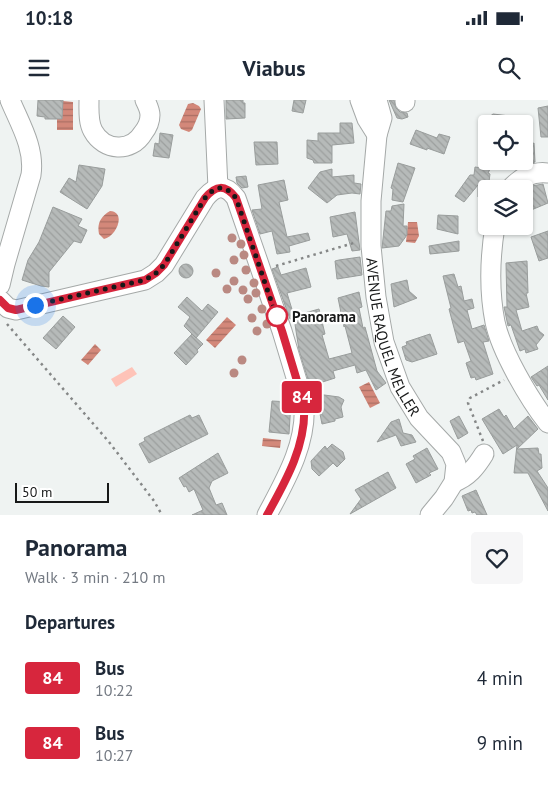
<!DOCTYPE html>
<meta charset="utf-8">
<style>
:root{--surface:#fff;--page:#f6f6f7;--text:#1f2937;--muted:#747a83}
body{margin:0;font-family:"PT Sans",sans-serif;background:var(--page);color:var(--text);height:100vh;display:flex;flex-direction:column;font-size:19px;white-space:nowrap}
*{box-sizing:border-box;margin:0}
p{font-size:16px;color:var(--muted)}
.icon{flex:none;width:28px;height:28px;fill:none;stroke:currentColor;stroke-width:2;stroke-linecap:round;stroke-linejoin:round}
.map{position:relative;height:415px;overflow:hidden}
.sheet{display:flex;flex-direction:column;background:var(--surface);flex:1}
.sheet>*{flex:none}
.badge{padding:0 10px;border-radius:4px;font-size:18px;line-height:32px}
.fabs{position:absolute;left:478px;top:15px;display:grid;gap:10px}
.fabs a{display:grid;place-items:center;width:55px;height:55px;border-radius:5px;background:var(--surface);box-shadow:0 1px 4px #0004;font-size:25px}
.scale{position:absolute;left:15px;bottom:12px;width:94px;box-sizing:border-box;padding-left:5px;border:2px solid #171818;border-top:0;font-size:14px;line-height:18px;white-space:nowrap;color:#171818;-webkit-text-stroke:4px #fff;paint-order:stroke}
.you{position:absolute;width:25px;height:25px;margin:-12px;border:4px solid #fff;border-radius:50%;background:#1a73e8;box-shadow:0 0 0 8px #1a73e833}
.map>.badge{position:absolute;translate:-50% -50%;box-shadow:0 0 0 2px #fff}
h2{padding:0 25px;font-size:19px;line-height:45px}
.round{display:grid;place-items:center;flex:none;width:52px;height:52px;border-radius:5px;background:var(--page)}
.summary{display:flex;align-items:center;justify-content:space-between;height:85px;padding:0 25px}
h1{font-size:24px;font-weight:600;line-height:38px}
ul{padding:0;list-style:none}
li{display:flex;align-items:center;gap:15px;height:65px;padding:0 25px}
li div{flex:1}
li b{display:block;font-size:19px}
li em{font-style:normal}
li .badge{min-width:55px;font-weight:700;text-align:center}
.status{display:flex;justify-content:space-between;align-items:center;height:35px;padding:0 25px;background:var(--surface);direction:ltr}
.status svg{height:14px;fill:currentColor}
header{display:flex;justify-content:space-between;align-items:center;height:65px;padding:0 25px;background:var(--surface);font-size:22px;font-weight:600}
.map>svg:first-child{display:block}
.pitch{fill:#fec3b8}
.water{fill:url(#water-rules)}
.building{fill:url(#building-back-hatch);stroke:#999d9c}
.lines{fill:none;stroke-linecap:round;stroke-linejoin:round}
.minor-casing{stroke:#a5a9a8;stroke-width:21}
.path{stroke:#858787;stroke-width:2.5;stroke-dasharray:2.5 4;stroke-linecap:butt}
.minor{stroke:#fff;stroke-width:19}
.tree{fill:#ba8982}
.line-casing{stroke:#fff;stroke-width:11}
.line{stroke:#d7263d;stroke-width:8}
.walk{stroke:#171818;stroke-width:5;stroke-dasharray:0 9}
.stop-dot{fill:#fff;stroke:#d7263d;stroke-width:2.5}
.labels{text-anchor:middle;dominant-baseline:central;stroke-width:4.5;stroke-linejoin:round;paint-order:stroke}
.stop-label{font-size:15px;font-weight:bold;fill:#171818;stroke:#fff;text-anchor:start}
.street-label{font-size:15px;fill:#171818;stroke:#fff}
</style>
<div class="status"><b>10:18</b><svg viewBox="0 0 49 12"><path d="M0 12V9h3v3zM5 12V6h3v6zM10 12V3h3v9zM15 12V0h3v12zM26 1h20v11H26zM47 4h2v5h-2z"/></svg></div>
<header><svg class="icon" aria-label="menu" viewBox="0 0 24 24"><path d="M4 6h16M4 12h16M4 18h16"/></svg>Viabus<svg class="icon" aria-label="search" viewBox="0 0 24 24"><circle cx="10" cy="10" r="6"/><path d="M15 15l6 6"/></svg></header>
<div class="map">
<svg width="548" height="415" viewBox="0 0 548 415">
<defs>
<pattern id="water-rules" width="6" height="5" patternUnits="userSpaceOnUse" patternTransform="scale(1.25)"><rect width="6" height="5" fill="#d3887a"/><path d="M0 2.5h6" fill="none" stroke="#aa6e63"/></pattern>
<pattern id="building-back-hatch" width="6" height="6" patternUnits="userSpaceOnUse" patternTransform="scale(1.25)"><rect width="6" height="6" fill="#b6bab9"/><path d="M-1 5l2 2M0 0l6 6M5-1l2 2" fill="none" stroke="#9c9f9e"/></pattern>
</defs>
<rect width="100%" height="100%" fill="#eff3f2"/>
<path class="pitch" d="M132,267L137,274L116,287L111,279Z"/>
<path class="water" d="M63,1L73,2V30H57V19H62Z
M193,3L199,6L201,9L192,30L189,32L181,29L179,25L188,4Z
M110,111C127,112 116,137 104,139L99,134C97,124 100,117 110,111Z
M408,122H417L419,136L415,143L406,142Z
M227,217L236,225L215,248L206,240Z
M95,244L101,250L88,265L81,260Z
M369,282L380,303L370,308L359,287Z
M263,338L281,340L280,348L262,346Z"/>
<path class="building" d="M38,0H63L62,19H45V17L37,16Z
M226,0H243V3H245V18L226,19Z
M294,0H306L303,13L292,11Z
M389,0H394L396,8L400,12L407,13L408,17L402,19L397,18Z
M548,6V37H541L538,8Z
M493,14L518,17V24H480Z
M340,23H352L354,43L332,45V63H314L313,60L307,58V40L318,41V33H340Z
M416,30L437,38L439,34L450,37L444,54L427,48V50L410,44Z
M160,33L173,35L169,58L153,56L155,43L159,44Z
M254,42H277L278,64L256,65Z
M534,43L535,62L525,65L524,47Z
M398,63L415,68L403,102L392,100L393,89L391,88Z
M79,65L105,69L102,86L87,109L60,92L69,78L76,82Z
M475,67L490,69L488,73L490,74L488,89H486V97H478V85L464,102L455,96L470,75H474Z
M332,69V77L354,75V83L361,84L360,94L352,93L337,95L327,103L308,88L320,72Z
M246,76L248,87L242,88L237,83L236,77Z
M284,80L288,100L279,102L287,137L308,133L310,140L289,146L290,152L277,154L272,131L260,134L252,110L262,109L258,85Z
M543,84L548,103L524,113V91L532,86Z
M404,104L403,126H407V135L399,146L382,148L386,111H391L392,106Z
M53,107L82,119L78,126L87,130L81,143L74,141L49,172V187L41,186L22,180L28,160L39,142Z
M355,112L360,150L352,151L347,134L333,137L330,117Z
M438,115L458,116V134L437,129Z
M548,131V158L539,161L531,137Z
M459,141V151L430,154L429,146Z
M360,157L362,175L337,179L335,161L339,160Z
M527,161L528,193H526L529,207L516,210L522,231L537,226L539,231L544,235L536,245L538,249L526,253L525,249L520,251L511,225L508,226L504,207H507L506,163Z
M179 171a7 7 0 1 1 14 0a7 7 0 1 1-14 0Z
M278,167L281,175L306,168L311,187L287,193L294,216L319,209L325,234L322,235L329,259L352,253L345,226L344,227L338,198L359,192L362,207L359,208L363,228L365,227L377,271L386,283L376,290L366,270L357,273L355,265L333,271L335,278L310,286L299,250L294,218L290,219L272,169Z
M454,174L458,187L461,186L464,201L472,199L474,208L467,210L472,229L484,225L489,241L483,242L493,274L476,280L475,277L471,278L466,263L471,261L464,241L458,243L449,209L451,208L443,176Z
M407,180L409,191L417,198L394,207L391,184Z
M187,197L202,211L208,204L218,212L196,238L184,226L190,217L178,207Z
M63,216L75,227L56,249L43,238Z
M192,234L203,244L197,250L198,252L186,265L174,253Z
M430,234L437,254L412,262L406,260L402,247L407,245L406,242Z
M548,266V300L539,285L537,286L531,277Z
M317,294L339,297L344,300L341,307L343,317L335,319V321L322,324L320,314L322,313Z
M272,301L291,302L289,334L269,332Z
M499,309L504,317L506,315L514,329L528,316L538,329L517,349L538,348L539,354H541L542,368L537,371L548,388V411L528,373H514L517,345L503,354L482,319Z
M190,315L192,318L199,315L208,334L149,363L139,344L145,341L144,338Z
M459,316L468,333L458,339L450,321Z
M399,319L403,333L412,335L416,342L401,346L396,335L377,342L391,322Z
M332,344L343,352L345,359L337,367L333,363L319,376L312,369L311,361L325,346L327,349Z
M427,348L438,369L429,373L431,375L416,383L406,364L415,359L413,356Z
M218,353L228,373L212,381L209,388L216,405L222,403L227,415H192L203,410L194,389L189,392L186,386L184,387L179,378Z
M388,372L396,388L350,414L361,399L355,390Z
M476,390L487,415H477L475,412L472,413L471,410L468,411L462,396Z"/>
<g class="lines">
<defs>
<g id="minor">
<path d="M89,0C89,10 88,22 93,31C104,51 131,53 143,33C147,28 150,21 150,15C150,10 147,4 145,0"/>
<path d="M214,0L218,88"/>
<path d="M360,0L367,19L377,35"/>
<path id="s1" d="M377,0L382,18L377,35L371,101V146L376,197L384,242L400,287L419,318L451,352L456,364L454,382L444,398L430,415"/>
<path d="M405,0V2"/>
<path d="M510,89C520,78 533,71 548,73"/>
<path d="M495,126C490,157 489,191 495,222C501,251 529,299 548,323"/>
<path d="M0,185L5,164L31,75C35,48 20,24 10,0"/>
<path d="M0,200L8,208L16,210L145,180L156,173L164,165L205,98C216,85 225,84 236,98L282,231L304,304C307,344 285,381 267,415"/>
<path d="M454,382C468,377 476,367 484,354"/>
</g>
</defs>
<use href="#minor" class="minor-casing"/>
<path class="path" d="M276,166L357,142
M7,224L109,342L154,401L162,415
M483,341L468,303L470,298L504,280"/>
<use href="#minor" class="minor"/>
</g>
<g class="tree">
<circle cx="232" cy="138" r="4.5"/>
<circle cx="241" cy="144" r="4.5"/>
<circle cx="244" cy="155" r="4.5"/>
<circle cx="234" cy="160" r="4.5"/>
<circle cx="246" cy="170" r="4.5"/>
<circle cx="216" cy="173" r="4.5"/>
<circle cx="234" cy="181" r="4.5"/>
<circle cx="254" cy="183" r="4.5"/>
<circle cx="227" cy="189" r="4.5"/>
<circle cx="243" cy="190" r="4.5"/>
<circle cx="256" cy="193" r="4.5"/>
<circle cx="248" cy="199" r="4.5"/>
<circle cx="262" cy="209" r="4.5"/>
<circle cx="252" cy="218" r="4.5"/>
<circle cx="267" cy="224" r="4.5"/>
<circle cx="257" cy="231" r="4.5"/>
<circle cx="242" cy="260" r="4.5"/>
<circle cx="234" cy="273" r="4.5"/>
</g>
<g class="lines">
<defs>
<path id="line" d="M0,200L8,208L16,210L145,180L156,173L164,165L205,98C216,85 225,84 236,98L282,231L304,304C307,344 286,381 267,415"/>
</defs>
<use href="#line" class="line-casing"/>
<use href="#line" class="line"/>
<path class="walk" d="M35,205L145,180L156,173L164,165L205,98C216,85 225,84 236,98L278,221L277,216"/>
</g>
<circle class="stop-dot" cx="277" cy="216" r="10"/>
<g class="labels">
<g class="stop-label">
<text x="292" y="216">Panorama</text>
</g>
<g class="street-label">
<text stroke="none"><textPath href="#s1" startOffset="242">AVENUE RAQUEL MELLER</textPath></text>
</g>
</g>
</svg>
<div class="fabs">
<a><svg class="icon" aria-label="locate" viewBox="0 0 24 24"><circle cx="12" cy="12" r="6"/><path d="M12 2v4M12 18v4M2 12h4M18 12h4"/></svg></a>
<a><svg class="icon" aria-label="layers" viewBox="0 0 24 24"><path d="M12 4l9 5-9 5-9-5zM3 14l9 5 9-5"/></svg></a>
</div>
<div class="scale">50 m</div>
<div class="you" style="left:35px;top:205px"></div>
<b class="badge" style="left:302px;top:297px;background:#d7263d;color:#fff">84</b>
</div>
<section class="sheet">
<div class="summary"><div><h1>Panorama</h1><p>Walk · 3 min · 210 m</p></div><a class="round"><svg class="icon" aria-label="heart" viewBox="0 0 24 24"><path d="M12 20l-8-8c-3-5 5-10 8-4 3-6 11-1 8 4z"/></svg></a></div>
<h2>Departures</h2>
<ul>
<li><span class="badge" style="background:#d7263d;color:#fff">84</span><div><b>Bus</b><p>10:22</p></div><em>4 min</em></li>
<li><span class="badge" style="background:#d7263d;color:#fff">84</span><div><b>Bus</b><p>10:27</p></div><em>9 min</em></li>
</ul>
</section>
